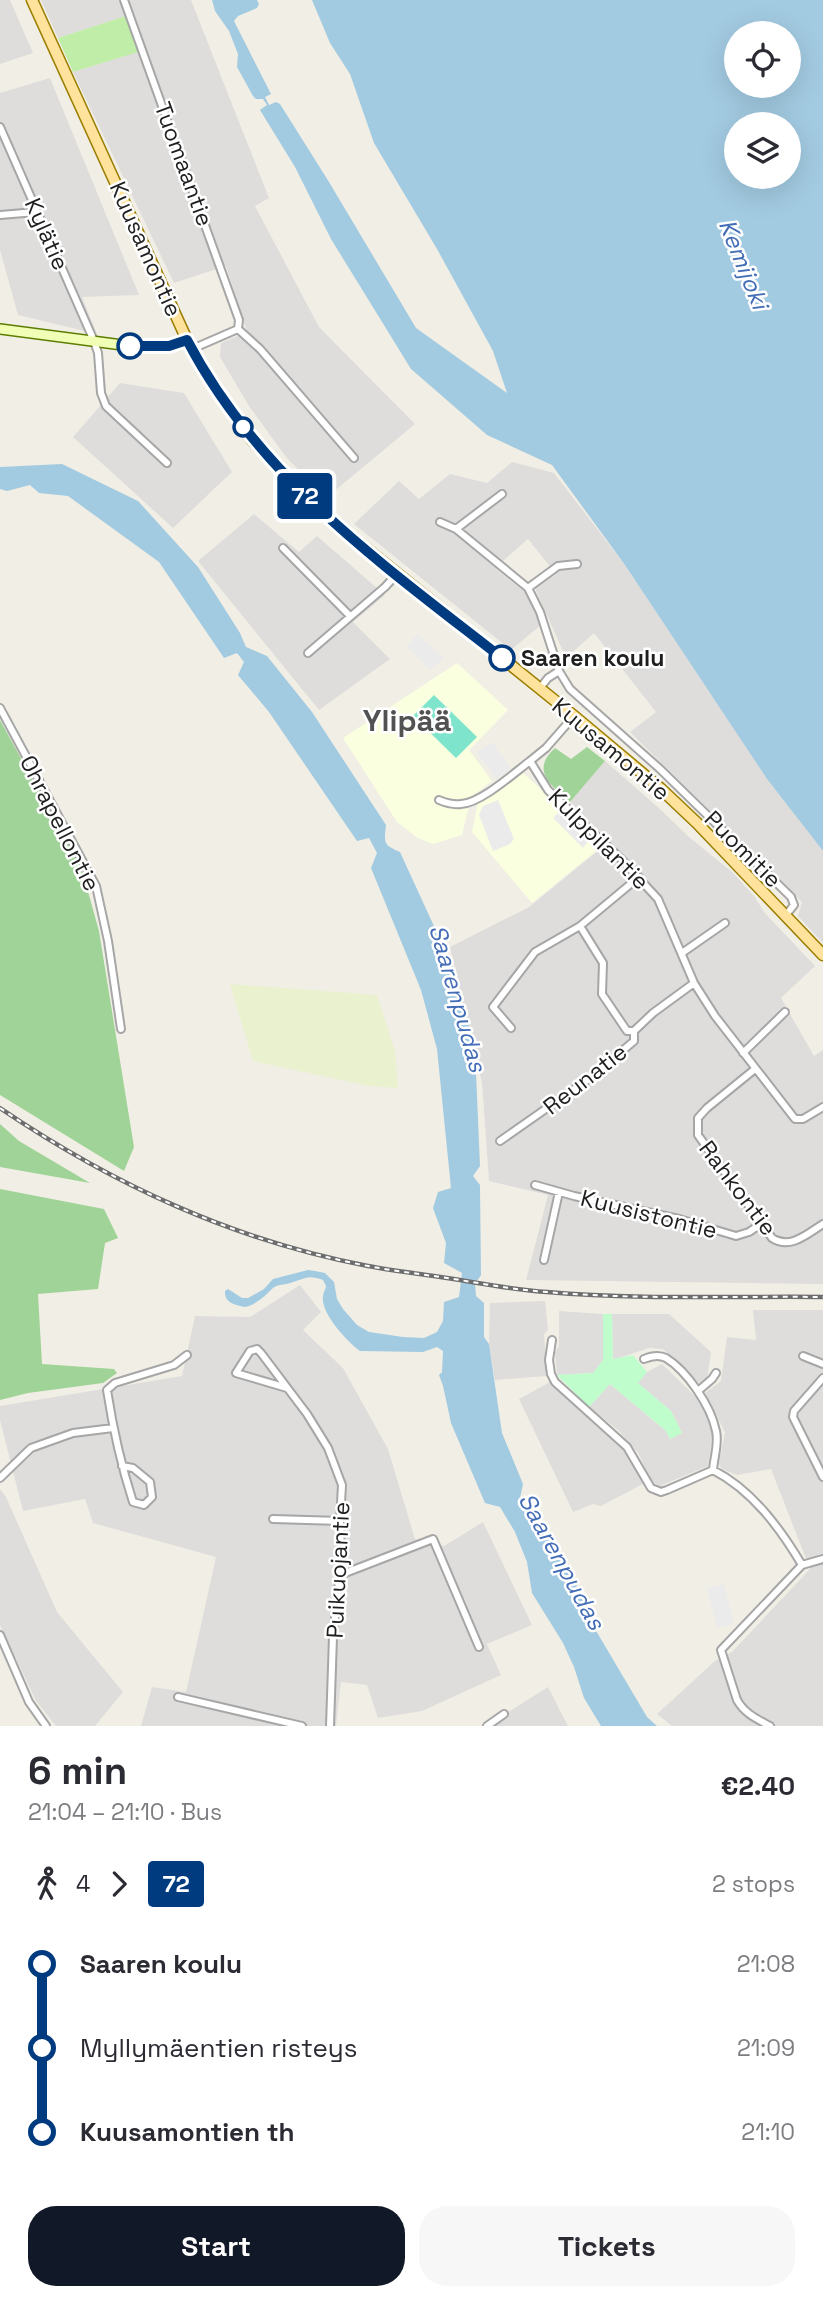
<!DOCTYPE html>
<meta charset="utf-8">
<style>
:root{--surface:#fff;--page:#f7f7f7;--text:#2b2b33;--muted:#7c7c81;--accent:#111827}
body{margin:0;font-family:"Space Grotesk",sans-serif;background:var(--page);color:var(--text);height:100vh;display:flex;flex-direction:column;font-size:26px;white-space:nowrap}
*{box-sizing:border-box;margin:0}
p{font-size:23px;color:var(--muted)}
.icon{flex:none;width:38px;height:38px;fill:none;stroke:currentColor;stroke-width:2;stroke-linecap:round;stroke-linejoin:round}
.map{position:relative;height:1726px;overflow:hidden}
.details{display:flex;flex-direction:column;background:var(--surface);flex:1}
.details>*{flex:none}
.badge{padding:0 14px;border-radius:5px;font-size:24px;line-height:46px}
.controls{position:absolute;left:724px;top:21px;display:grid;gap:14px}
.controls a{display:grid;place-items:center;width:77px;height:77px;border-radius:50%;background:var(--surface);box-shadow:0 7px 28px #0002;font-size:35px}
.map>.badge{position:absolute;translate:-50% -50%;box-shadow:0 0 0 4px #fff}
.legs{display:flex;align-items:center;gap:10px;height:77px;padding:0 28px;font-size:23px}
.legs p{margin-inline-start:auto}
.overview{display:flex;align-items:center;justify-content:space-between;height:119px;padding:0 28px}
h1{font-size:38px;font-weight:700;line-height:52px}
.button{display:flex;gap:14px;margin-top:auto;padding:14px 28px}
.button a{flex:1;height:80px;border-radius:28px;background:var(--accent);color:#fff;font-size:28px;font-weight:700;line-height:80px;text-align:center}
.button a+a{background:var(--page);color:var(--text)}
ul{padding:0 28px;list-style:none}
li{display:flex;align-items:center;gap:24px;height:84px;font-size:26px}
li i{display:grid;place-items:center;width:10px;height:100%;margin:0 9px;background:currentColor}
li i::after{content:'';width:18px;height:18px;margin:-9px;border:5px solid;border-radius:50%;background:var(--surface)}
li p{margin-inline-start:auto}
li:first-child i{background:linear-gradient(#0000 50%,currentColor 0)}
li:last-child i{background:linear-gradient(currentColor 50%,#0000 0)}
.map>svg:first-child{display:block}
.residential{fill:#dedddc}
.education{fill:#faffe0}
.farmland{fill:#e9f1cf}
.grass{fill:#c0eea8}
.forest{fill:#a0d397}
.park{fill:#bffdcd}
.pitch{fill:#7ee5cc}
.parking{fill:#ebebeb}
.water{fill:#a2cae1;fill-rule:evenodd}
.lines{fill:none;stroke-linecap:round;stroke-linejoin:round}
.street-casing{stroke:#a6a6a6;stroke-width:10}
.secondary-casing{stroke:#5d7d00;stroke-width:12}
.primary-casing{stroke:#9b7e00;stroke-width:13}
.street{stroke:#fff;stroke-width:6}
.secondary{stroke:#f0feb6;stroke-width:9}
.primary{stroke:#ffe39c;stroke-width:10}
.rail-casing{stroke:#6d6d6d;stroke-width:4.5}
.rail{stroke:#fff;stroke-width:2;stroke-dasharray:5;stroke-linecap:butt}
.line-1-casing{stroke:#fff;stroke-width:16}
.line-1{stroke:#003b80;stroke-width:10}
.stop-1-dot{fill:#fff;stroke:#003b80;stroke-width:3.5}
.labels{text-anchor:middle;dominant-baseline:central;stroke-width:5;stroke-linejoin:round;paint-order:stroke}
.street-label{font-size:23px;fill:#1f1f1f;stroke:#fff}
.stop-label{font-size:23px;font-weight:bold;fill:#1f1f1f;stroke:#fff;text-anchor:start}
.water-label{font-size:24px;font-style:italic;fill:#446db7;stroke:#fff}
.district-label{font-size:30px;font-weight:bold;fill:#525252;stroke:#fff}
</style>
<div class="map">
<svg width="823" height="1726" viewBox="0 0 823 1726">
<rect width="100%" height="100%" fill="#f1efe5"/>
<path class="residential" d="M0,0H10L33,53L0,64Z
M41,0H191L269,198L255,206L319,327L415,424L326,498L286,457L249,406L220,357L221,343L247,332L226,266L174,283L73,72L146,49L134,14L58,38Z
M50,78L139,295L82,297L97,334L18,315L0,250V93Z
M120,383L184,393L232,472L173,528L73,437Z
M512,462L554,473L625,565L767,779L823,851V943L798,916L802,902L630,732L656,712L594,633L566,658L535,588L556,574L528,539L495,568L527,594L542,624L511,650L354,524L399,481L419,499L450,474L487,483Z
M254,514L299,552L317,536L385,595L353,622L390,659L319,710L198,561Z
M605,761L660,809L689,837L732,872L754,896L764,912L815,966L781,998L814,1056L823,1050V1284L526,1280L548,1195L489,1181L482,1083L450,947L529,907L610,841L570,802Z
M300,1285L321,1312L303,1330L343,1368L388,1449L415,1539L444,1546L483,1522L532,1625L487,1644L501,1675L422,1711L378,1718L367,1685L341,1682L336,1726H141L152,1687L186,1692L216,1557L93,1523L85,1499L23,1511L0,1420V1406L182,1376L195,1316L250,1317Z
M545,1301L548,1330L544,1334L547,1376L495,1380L489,1344L490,1303Z
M753,1310H823V1726H672L657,1714L715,1661L732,1652L810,1569L771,1469L737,1475L722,1469L719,1464L725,1432L705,1393L721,1381L727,1337L756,1340Z
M559,1311L603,1314V1360L593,1373L557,1375L555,1352L559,1346Z
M612,1314H669L711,1352L707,1379L698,1383L663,1349L649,1348L613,1360Z
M662,1364L699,1400L713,1430L708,1466L660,1486L652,1482L638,1453L618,1430L589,1407L610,1384L666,1431L670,1439L682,1433L671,1411L638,1383L647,1372Z
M550,1382L624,1449L643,1484L601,1506L593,1504L573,1512L519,1399Z
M0,1489L6,1497L57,1612L123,1692L95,1726H56L36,1701L0,1625Z
M548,1687L568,1726H486Z"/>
<path class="education" d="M457,663L508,710L469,750L492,781L471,797L462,835L433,844L418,838L397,822L343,738Z
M521,771L602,846L532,903L472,832L478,802Z"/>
<path class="farmland" d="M230,984L377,995L395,1051L398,1088L369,1086L253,1061Z"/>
<path class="grass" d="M126,16L138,52L73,72L58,38Z"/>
<path class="forest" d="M0,720L82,870L99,931L134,1147L124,1171L0,1095Z
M587,747L605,761L570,802C551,785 530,771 555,748L571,759Z
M0,1124L19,1141L90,1183L0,1167Z
M0,1189L104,1209L118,1238L105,1243L98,1289L38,1294L42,1364L114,1369L117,1373L103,1383L28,1393L0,1400Z"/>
<path class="park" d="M603,1314H612L613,1359L633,1355L647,1372L638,1383L671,1411L682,1433L670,1439L666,1431L610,1384L589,1407L557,1375L593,1373L603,1360Z"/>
<path class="pitch" d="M434,695L477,737L456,758L413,716Z"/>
<path class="parking" d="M417,634L444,658L430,670L407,647Z
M492,742L511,769L496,779L477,752Z
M498,800L514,839L510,844L493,851L479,815L483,806Z
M558,813L588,842L583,848L553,818Z
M724,1584L734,1624L717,1628L707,1588Z"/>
<path class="water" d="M212,0H257L259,4L257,8L238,16L234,21L271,94L265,97L269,105L276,102L280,104L329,182L416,328L507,393L493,351L437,249L374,143L350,74L330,43L312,0H823V851L767,779L625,565L552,465L487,435L411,369L331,239L295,167L260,110L267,105L263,99H256L253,96L237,67L238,54L229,31L215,11ZM737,33H789V86H737ZM737,124H789V177H737Z
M62,464L138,501L198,567L240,633L246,647L267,656L312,712L386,825C384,843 383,845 400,852L455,972L475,1049L480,1166L473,1176L480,1185L481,1275L475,1284L476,1296L484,1303V1337L489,1344L502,1433L523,1484L519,1503L540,1517L571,1573L595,1629L647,1717L657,1726H601L584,1698L574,1667L563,1643L532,1593L527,1562L515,1532L500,1507L485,1503L451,1423L443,1386L439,1375L442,1372L443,1351L437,1347L423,1352L360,1351C348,1342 320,1313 323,1296C323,1293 326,1289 326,1286L323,1280C308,1274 304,1279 290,1283C284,1285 278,1284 273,1288C265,1296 257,1304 245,1307C234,1305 224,1302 225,1291L228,1289L242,1298H248L264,1289L273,1279L308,1270L315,1271L325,1273L334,1282L337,1299L343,1309L357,1325L369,1332L403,1337L424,1338L437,1332L443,1321L444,1302L459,1297L462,1273L444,1263L446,1243L433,1208L438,1192L451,1188L437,1049L421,990L371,868L377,853L369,838L357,841L269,712L238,675L244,662L237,653L224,658L159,562L68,496L39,493L30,485L7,491L0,489V467Z"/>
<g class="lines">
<defs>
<path id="street" d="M124,0L239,320L238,329
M0,127L94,341L98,353L101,393L106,406L167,463
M0,215L36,212
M192,349L238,329L260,349L354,458
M440,522L456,529L528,588L540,612L559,671L570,689L660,769L791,897L794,905L786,915
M456,529L502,494
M283,548L350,616
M528,588L558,566L577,564
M308,653L385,587L397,574
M540,688L548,678L559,671
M0,708L96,886L108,941L121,1029
M574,716L546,748L530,761L548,790L622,860L658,899L694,983L715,1016L795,1119H803L823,1107
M439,800C446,803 453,805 461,804C481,803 514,773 530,761
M580,926L603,963L602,994L627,1031H634
M682,953L725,923
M511,1028L493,1007L535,952L580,926L639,877
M743,1053L785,1012
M755,1069L707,1108L698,1118V1135L772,1238C790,1250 807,1234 823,1224
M500,1141L590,1078L634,1041V1031L653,1013L694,983
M535,1185L574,1196L679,1219L736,1236L749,1232L761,1224
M544,1260L559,1192
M552,1340L549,1360L551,1374L555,1382L627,1447L651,1488L661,1492L667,1490L713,1470C752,1490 780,1528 802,1565
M803,1356L823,1364
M644,1359C651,1356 658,1354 666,1358C687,1371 711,1406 716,1431C719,1443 714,1457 713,1470
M823,1378L794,1411L793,1417L823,1477
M287,1388L236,1373L250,1351L257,1349L261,1353L307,1414L328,1448L342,1485L340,1521L341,1562L333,1637L330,1726
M698,1391L712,1379L716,1373
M122,1466L133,1468L150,1482L152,1497L144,1505L133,1502C121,1465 113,1429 107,1390L115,1383L174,1365L187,1355
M0,1478L31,1448L73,1433L113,1428
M273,1519L340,1521
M340,1575L433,1539L479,1647
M0,1635L29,1702L46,1726
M178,1697L302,1726
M487,1726L504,1714
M770,1726C757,1719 745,1714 737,1700L721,1650L802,1565L823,1559"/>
<path id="secondary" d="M0,329L130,346L177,345L187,340"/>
<path id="primary" d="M32,0L187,340L219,394L252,440L297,488L342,529L574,716L660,788L697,823L823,955"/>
</defs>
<use href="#street" class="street-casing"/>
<use href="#secondary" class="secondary-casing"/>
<use href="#primary" class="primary-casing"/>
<use href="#street" class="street"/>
<use href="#secondary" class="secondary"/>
<use href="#primary" class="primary"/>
<defs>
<path id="rail" d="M0,1108C114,1185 233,1240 368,1266C394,1271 421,1274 447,1278C480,1283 514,1290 547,1292C638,1300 731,1296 823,1297"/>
</defs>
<use href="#rail" class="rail-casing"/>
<use href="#rail" class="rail"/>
</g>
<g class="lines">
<defs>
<path id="line-1" d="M130,346H169L187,340C259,478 382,564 502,658"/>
</defs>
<use href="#line-1" class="line-1-casing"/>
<use href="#line-1" class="line-1"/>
</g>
<g class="stop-1-dot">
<circle cx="130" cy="346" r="12"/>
<circle cx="243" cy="427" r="9"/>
<circle cx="502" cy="658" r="12"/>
</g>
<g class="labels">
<g class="street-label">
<text transform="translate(184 164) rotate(70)">Tuomaantie</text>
<text transform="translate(47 234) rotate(66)">Kylätie</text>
<text transform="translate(146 249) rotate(66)">Kuusamontie</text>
<text transform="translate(611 749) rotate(40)">Kuusamontie</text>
<text transform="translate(60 823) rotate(63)">Ohrapellontie</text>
<text transform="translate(599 839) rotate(45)">Kulppilantie</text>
<text transform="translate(743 849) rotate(45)">Puomitie</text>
<text transform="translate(585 1079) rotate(-38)">Reunatie</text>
<text transform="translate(738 1188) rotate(53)">Rahkontie</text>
<text transform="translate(649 1214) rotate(14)">Kuusistontie</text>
<text transform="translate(338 1570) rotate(-87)">Puikuojantie</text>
</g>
<g class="stop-label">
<text x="521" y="658">Saaren koulu</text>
</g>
<g class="water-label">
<text transform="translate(744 264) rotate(68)">Kemijoki</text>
<text transform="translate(458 998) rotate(74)">Saarenpudas</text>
<text transform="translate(562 1561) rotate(61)">Saarenpudas</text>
</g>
<g class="district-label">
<text x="407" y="720">Ylipää</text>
</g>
</g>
</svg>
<div class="controls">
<a><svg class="icon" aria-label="locate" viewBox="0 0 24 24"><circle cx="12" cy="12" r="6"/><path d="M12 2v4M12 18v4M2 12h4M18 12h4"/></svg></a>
<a><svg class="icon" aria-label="layers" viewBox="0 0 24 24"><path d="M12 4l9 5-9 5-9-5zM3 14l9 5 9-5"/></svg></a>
</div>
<b class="badge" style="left:305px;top:496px;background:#003b80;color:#fff">72</b>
</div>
<section class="details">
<div class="overview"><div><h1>6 min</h1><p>21:04 – 21:10 · Bus</p></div><b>€2.40</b></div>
<div class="legs"><svg class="icon" aria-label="walk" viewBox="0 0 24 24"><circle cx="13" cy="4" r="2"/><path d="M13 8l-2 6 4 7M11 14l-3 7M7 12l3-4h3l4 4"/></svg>4<svg class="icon" aria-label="forward" viewBox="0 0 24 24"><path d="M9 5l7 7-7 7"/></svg><b class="badge" style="background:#003b80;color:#fff">72</b><p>2 stops</p></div>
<ul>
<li><i style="color:#003b80"></i><b>Saaren koulu</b><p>21:08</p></li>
<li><i style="color:#003b80"></i><span>Myllymäentien risteys</span><p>21:09</p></li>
<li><i style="color:#003b80"></i><b>Kuusamontien th</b><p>21:10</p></li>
</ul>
<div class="button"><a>Start</a><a>Tickets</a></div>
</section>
